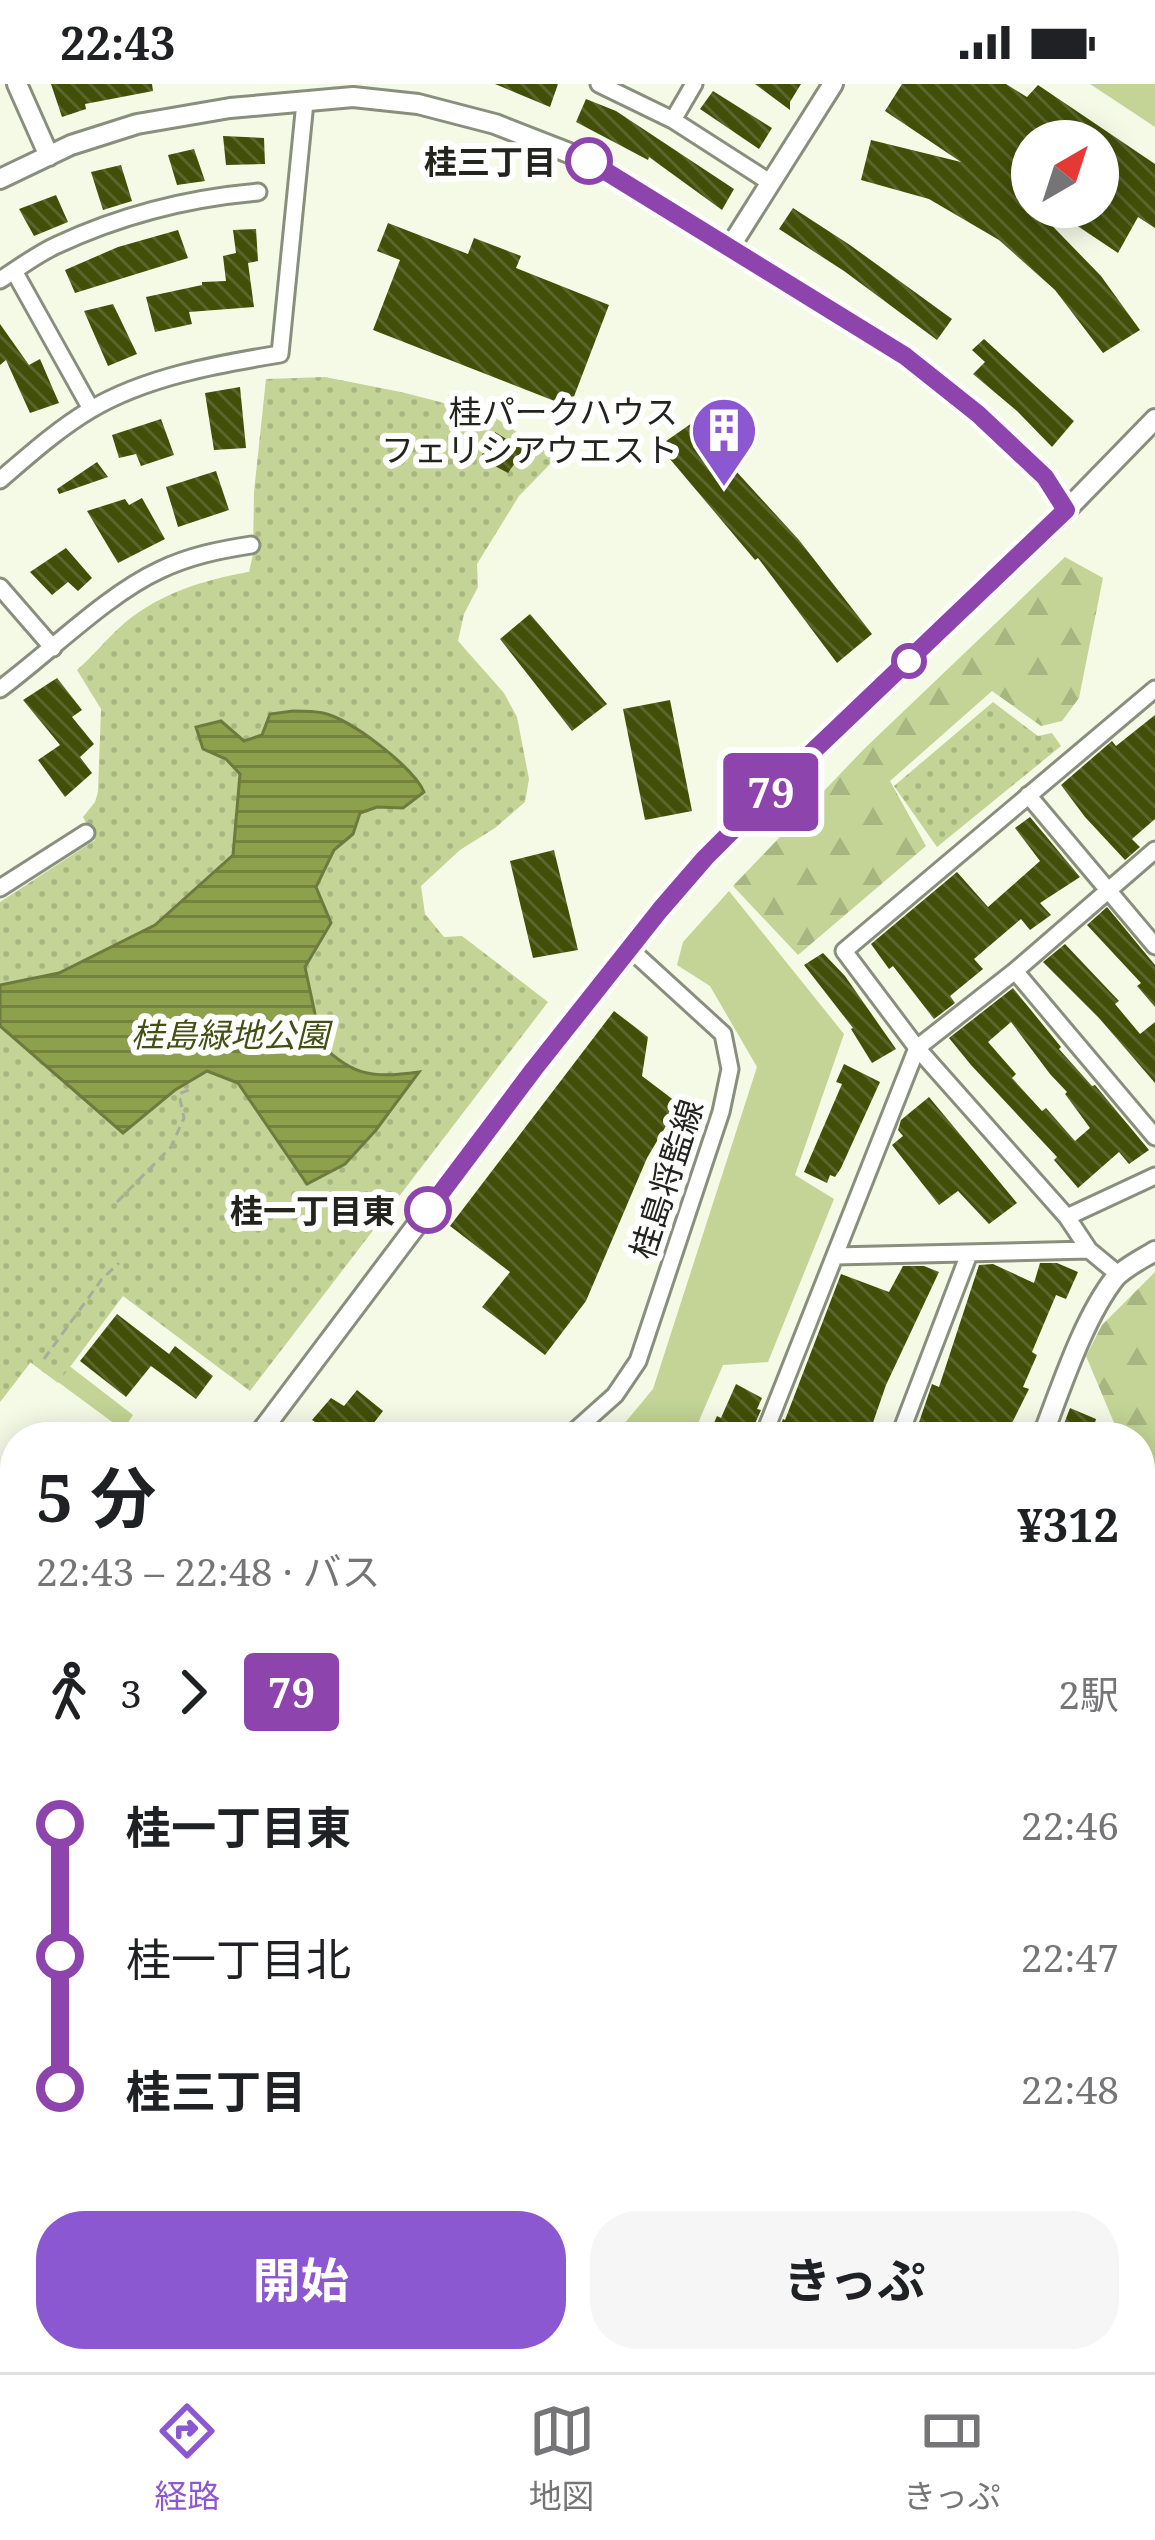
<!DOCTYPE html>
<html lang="ja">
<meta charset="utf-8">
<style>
:root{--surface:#fff;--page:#f6f6f6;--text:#202124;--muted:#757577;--line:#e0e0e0;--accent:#8c58d1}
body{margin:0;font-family:"Noto Serif","Noto Sans JP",serif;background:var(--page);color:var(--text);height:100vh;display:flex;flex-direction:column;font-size:45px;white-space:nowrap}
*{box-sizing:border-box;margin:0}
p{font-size:39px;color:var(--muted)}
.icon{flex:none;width:66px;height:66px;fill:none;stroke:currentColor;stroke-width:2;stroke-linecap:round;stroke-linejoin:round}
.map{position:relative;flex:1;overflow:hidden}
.sheet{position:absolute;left:0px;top:1338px;width:1155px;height:951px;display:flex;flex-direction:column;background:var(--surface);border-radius:48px 48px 0 0;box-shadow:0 6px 30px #0003}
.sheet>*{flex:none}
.badge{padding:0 24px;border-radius:9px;font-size:42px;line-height:78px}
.needle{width:78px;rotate:39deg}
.fabs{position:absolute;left:1011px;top:36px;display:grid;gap:24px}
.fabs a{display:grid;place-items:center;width:108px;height:108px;border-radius:50%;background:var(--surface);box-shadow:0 6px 30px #0003;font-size:60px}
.map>.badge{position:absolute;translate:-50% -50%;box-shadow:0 0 0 6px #fff}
.legs{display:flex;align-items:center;gap:18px;height:132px;padding:0 36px;font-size:39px}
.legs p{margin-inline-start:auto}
.overview{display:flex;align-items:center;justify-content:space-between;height:204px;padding:0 36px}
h1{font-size:66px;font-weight:700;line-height:90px}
.action{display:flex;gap:24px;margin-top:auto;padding:24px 36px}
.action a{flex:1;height:138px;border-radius:48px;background:var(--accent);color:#fff;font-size:48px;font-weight:700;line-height:138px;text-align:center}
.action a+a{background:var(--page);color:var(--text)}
ul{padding:0 36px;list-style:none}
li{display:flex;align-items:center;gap:42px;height:132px;font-size:45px}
li i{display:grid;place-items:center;width:18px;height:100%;margin:0 15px;background:currentColor}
li i::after{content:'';width:30px;height:30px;margin:-15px;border:9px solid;border-radius:50%;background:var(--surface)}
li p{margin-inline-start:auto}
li:first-child i{background:linear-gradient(#0000 50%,currentColor 0)}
li:last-child i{background:linear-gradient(currentColor 50%,#0000 0)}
.status{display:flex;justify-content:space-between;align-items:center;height:84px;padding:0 60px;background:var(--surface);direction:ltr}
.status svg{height:33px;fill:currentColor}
.menu{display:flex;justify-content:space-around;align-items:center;height:168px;border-top:3px solid var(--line);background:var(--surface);font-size:33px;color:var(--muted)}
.menu a{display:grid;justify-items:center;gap:6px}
.menu .current{color:var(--accent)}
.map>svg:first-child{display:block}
.grass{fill:#c3d496}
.forest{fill:url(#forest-firs)}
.park{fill:url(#park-dots)}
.water{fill:url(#water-rules);stroke:#6d7c3e;stroke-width:3}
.building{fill:url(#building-back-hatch);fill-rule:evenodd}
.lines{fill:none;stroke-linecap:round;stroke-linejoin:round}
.minor-casing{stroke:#898f7d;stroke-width:21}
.tertiary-casing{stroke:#898f7d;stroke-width:24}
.path{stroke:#a7ac9d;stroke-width:3;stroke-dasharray:9 6;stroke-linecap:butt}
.minor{stroke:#fff;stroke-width:15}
.tertiary{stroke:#fff;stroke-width:18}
.line-1-casing{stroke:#fff;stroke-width:27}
.line-1{stroke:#8e44ad;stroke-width:18}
.stop-1-dot{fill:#fff;stroke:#8e44ad;stroke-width:6}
.labels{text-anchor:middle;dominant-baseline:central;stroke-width:12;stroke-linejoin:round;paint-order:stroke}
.stop-label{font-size:33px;font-weight:bold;fill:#22241d;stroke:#fff;text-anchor:end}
.poi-label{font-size:33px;fill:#22241d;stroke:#fff;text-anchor:end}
.park-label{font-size:33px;font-style:italic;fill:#445012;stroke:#fff}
.street-label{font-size:33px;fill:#22241d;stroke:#fff}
</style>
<div class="status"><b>22:43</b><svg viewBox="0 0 49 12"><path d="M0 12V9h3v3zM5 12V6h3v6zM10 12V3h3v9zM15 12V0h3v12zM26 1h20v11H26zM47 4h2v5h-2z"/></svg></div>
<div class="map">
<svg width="1155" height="2288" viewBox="0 0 1155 2288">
<defs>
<pattern id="forest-firs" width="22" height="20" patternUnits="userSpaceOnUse" patternTransform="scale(3)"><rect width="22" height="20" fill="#c3d496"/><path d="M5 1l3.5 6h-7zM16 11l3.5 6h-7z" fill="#a7b681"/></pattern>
<pattern id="park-dots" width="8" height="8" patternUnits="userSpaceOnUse" patternTransform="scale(3)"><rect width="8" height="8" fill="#c3d496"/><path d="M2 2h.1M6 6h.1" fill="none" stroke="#a7b681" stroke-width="1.8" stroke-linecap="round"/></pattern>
<pattern id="water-rules" width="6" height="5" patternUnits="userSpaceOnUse" patternTransform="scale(3)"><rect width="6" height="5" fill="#8da14c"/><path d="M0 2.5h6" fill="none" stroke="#73833f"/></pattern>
<pattern id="building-back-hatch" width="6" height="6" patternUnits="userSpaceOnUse" patternTransform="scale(3)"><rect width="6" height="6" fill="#424f08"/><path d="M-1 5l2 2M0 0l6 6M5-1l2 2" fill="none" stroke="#5b652c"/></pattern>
</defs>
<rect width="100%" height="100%" fill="#f4fae6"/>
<path class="grass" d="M1090,0H1155V43Z
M729,807L844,950L795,1091L834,1115L768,1278L723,1281L692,1353H613L653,1305L757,983L710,902L677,881L683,858Z
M37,1257L133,1331L123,1346L31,1278L0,1318Z
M1140,1794L1155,1799V2044L1140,2040Z
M277,2274H551L553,2288H267Z"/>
<path class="forest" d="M1065,473L1103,494L1079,614L1062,637L1041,642L992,607L890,697L926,762L798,871L733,802L864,665Z
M1155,1188V1388L1140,1375V1353H1120L1086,1272L1102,1241Z"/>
<path class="park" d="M325,293L401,308L491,331L556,374L519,412L477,480L478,503L464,530L458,557L504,609L517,633L529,695L525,718L495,744L460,766L421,802L425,830L444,853L462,852L548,918L250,1307L123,1212L58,1299L30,1278L0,1318V818L95,756L83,733L95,718L98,708L101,625L77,586C92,573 104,558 118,545C154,511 202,496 249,488L253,470L254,408L266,295Z
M993,618L1038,652L1052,649L1061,662L937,763L894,702Z"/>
<path class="water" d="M293,627C303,627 314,627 323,629C351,635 413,683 424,708L403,724L377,723L360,729L353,750L334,766L316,803L331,839L305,883L315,930L314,953C349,991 369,995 419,988L376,1046L345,1080L307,1100L238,999L207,987L175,1006L123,1049L0,942V901L59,889L155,841L233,771L240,690L226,675L203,665L196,643L221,637L244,657L262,651L270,630Z"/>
<path class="building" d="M51,0H152L153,7L85,20L86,25L62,33Z
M495,0H558L550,23Z
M755,0H801L790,18V26Z
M902,0H1006L1027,13L1038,1L1155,80V144L1138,133L1118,169L1049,123H1098V57H1032V114L1029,118L1101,192L1140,246L1103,269L1055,206L999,156L929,115L861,96L871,56L961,78L885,27Z
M713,7L772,44L759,65L700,25Z
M586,15L616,27L734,105L722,126L649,73L648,76L576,38Z
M223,52L264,54L265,80L226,81Z
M194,65L205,97L177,101L168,71Z
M121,81L132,117L103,126L91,88Z
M56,111L68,138L34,152L19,125Z
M793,124L850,161L952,235L937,256L844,187L779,145Z
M388,139L468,170L474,154L521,172L516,184L609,221L570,323L373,246L400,176L377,167Z
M256,145L258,177L248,179L254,223L189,228L192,240L155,248L146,213L202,201V198L226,197L223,172L236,169L233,146Z
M178,146L188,174L75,209L65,186L118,163Z
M113,220L137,270L108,282L84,227Z
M0,240L29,281L40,275L59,319L30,329L6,276L0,281Z
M984,255L1074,337L1052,363L1017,327L973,290L985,278L972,266Z
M240,303L246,364L214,366L205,309Z
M161,335L174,371L141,382L136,370L119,374L112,351Z
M692,339L799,456L872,550L837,579L758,474L755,476L659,362Z
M495,348L524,366L508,389L480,374Z
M97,378L108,393L59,410L57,405Z
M216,387L229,426L178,443L166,403Z
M142,414L165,455L118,479L87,427L125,415L129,421Z
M66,464L92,494L78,507L68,498L52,511L30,488Z
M530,530L607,620L572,647L500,555Z
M57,594L82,626L72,633L94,660L80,673L92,689L65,713L38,676L60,661L23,616Z
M670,616L692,727L645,736L623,625Z
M1155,631V735L1132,755L1140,763L1125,776L1085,733L1061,701L1112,657L1116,662Z
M1030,733L1080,793L1040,819L1051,831L1030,846L1021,835L974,875L983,885L950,912L955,919L934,935L893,882L889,885L871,860L957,788L988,823L1040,777L1015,744Z
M554,766L578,866L533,874L510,777Z
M1107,823L1155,881V923L1137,902L1141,899L1087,841Z
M1065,860L1119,917L1115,920L1140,950L1155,938V999L1099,934L1043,878Z
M823,869L845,892L896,965L872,979L851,945L853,944L804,881Z
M1013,904L1061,963L1059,965L1092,1002L1095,1001L1149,1066L1129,1080L1119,1068L1078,1104L1054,1076L1057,1073L971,981L949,954ZM1011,938L1050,990L1067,1008L1065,1010L1090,1044L1075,1057L1046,1024L1042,1027L1012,994L1016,990L988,958Z
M614,927L648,953L642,992L679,1020L647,1074L586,1217L545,1271L482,1223L510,1188L450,1142Z
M844,980L880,998L841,1084L835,1093L830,1091L827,1099L804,1088L842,1000L836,998Z
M929,1013L1017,1119L989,1140L958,1107L939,1121L892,1061L903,1052L898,1046L901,1036Z
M1040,1179H1057L1078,1188L1066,1215L1056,1211L1032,1268L1037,1271L1023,1303L1029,1305L1005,1353H914L932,1300L939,1303L979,1181L993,1180L1034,1199Z
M903,1182H924L939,1188L886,1301L868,1353H851L819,1339L814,1353L776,1352L783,1335L785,1336L841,1190L889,1208Z
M117,1230L169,1270L175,1262L213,1292L196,1315L151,1282L126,1313L80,1277Z
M736,1300L762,1314L757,1325L761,1326L749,1353H708L717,1332L721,1334Z
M357,1306L383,1327L363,1353H337L312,1336L331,1314L344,1322Z
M1070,1324L1096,1335L1091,1353H1079L1062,1345Z
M1153,1450H1155V1514L1140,1508V1473L1143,1460Z
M15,1519V1559L0,1547V1539Z
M1140,1555L1155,1560V1623L1140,1618Z
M1144,1713L1155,1717V1790L1140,1785V1723Z
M0,1893L15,1920V1939L0,1946Z
M15,2100V2140L10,2148L0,2142V2125Z
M15,2218V2259L0,2251V2245Z
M42,2274H110L135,2288H67Z
M698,2274H743L744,2288H698Z
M922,2274H1070L1095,2288H922Z"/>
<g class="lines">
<defs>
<path id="minor" d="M599,0L673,36L771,99
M673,36L694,0
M14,187L91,325
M0,196C19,184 37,170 57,161C121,131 189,114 258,108
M0,396C28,372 58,345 90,326C145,293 218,280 280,270L305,18
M0,503L53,564
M0,605C49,569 106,511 160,486C189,472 219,466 251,461
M1028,711L1155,862
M0,804L86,749
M1015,887L1155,1053
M1067,1133L1155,1092
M835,1172L1089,1166
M1118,1190L1089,1166L1067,1133L917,964L844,867L1155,605
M568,1353L615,1311L638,1277L721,1028L730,985L723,950L630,865
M763,1353L917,964L1015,887L1155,766
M899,1353L969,1170
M1140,1449L1146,1435L1155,1438
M1140,1536L1155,1541
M0,1827L15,1817
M0,1851L15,1880
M15,1951L6,1957L15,1976
M1140,2208L1155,2213
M826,2274L828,2288"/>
<path id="tertiary" d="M17,0L49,72
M0,95L71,61L137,40L230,24L353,13L418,20L495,40L587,76L905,272L978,330L1045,393L1067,426
M730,163L833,0
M257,1353L534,985L660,826L705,774L785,694L1049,444L1155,335
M1042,1353C1061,1304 1083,1235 1115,1194C1125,1183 1142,1175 1155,1167
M1140,1657L1155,1662
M0,1697L15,1678
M0,1730L15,1737
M646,2274L654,2288
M773,2274V2288"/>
</defs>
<use href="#minor" class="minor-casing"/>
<use href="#tertiary" class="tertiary-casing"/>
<path class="path" d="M117,1118L171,1063L184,1034L179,1010L193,1004
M44,1275L102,1195L119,1179"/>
<use href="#minor" class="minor"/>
<use href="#tertiary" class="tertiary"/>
</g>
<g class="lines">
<defs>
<path id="line-1" d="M428,1126L534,985L660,826L705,774L785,694L1066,426L1045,393L978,330L905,272L589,77"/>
</defs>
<use href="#line-1" class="line-1-casing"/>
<use href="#line-1" class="line-1"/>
</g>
<defs>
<symbol id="building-pin" viewBox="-11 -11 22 30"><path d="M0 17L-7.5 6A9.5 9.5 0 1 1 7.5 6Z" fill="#8c58d1" stroke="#fff"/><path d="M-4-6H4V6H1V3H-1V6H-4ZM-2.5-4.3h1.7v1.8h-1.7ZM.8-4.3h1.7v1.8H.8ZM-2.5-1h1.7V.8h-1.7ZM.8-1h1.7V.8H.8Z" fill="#fff"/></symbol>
</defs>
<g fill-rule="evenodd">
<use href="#building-pin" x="686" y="308" width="76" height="104"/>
</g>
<g class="stop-1-dot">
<circle cx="589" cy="77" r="21"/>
<circle cx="909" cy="577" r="15"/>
<circle cx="428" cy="1126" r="21"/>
</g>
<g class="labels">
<g class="stop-label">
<text x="556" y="77">桂三丁目</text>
<text x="395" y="1126">桂一丁目東</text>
</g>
<g class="poi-label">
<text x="678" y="327">桂パークハウス<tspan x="678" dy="38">フェリシアウエスト</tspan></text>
</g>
<g class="park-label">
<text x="230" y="950">桂島緑地公園</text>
</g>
<g class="street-label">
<text transform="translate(666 1095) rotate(-72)">桂島将監線</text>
</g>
</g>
</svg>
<div class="fabs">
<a><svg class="needle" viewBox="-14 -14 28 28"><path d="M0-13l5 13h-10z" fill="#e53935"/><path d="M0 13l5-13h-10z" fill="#757577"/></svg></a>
</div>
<b class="badge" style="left:771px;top:708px;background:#8e44ad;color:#fff">79</b>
<section class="sheet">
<div class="overview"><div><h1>5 分</h1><p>22:43 – 22:48 · バス</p></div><b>¥312</b></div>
<div class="legs"><svg class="icon" aria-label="walk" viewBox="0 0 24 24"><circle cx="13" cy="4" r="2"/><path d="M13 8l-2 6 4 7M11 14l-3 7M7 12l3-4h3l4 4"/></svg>3<svg class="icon" aria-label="forward" viewBox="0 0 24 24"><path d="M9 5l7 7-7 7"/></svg><b class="badge" style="background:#8e44ad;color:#fff">79</b><p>2駅</p></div>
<ul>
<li><i style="color:#8e44ad"></i><b>桂一丁目東</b><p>22:46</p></li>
<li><i style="color:#8e44ad"></i><span>桂一丁目北</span><p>22:47</p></li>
<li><i style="color:#8e44ad"></i><b>桂三丁目</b><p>22:48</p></li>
</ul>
<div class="action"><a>開始</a><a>きっぷ</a></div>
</section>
</div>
<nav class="menu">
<a class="current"><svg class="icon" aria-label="directions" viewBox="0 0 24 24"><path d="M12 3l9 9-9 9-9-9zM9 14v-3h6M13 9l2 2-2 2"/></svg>経路</a>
<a><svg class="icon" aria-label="map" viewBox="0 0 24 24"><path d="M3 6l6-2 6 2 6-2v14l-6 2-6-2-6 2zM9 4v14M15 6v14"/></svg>地図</a>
<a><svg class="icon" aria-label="tickets" viewBox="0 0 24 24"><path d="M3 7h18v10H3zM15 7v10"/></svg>きっぷ</a>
</nav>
